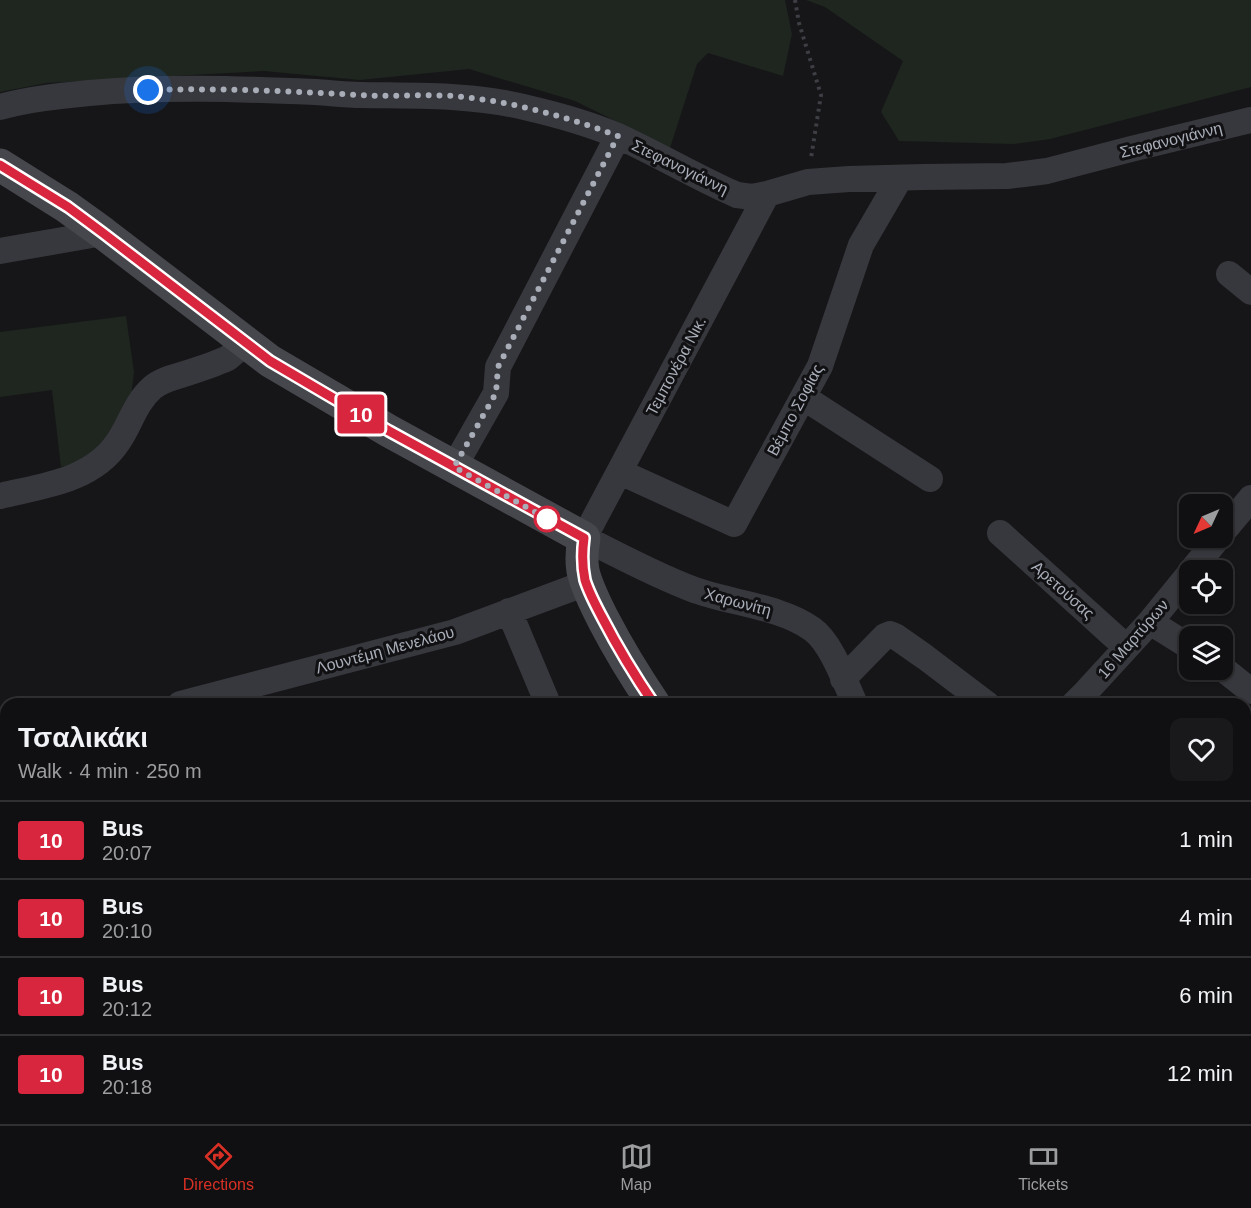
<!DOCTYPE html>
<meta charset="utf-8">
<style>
:root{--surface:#101012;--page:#19191b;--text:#f1f3f6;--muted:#9c9d9f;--line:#303032;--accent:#d93025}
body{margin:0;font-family:Arial,sans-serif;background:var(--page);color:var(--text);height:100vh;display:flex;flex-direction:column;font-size:22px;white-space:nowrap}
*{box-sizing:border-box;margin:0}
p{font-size:20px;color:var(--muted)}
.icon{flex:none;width:33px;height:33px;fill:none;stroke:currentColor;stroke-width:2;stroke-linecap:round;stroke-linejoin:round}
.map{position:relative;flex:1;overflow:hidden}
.sheet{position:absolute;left:0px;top:698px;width:1251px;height:428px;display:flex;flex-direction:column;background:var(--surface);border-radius:18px 18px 0 0;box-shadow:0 2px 4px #0004,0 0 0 2px var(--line)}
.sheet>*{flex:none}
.badge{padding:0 12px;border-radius:4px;font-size:21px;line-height:39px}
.needle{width:39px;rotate:226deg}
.buttons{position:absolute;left:1179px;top:494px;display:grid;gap:12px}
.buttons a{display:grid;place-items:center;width:54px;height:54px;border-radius:12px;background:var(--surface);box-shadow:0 2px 4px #0004,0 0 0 2px var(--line);font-size:30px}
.you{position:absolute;width:30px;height:30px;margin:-15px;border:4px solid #fff;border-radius:50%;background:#1a73e8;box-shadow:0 0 0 9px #1a73e833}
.map>.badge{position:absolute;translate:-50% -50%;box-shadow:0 0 0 3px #fff}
.round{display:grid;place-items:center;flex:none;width:63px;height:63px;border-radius:12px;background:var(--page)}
.headline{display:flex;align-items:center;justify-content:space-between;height:102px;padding:0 18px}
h1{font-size:28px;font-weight:700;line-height:45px}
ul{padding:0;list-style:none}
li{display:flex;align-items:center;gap:18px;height:78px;padding:0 18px;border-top:2px solid var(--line)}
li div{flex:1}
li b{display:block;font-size:22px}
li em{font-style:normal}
li .badge{min-width:66px;font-weight:700;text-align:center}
.menu{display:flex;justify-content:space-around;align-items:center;height:84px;border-top:2px solid var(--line);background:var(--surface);font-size:16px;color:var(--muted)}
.menu a{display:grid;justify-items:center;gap:3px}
.menu .active{color:var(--accent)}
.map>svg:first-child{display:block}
.green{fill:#1e261f}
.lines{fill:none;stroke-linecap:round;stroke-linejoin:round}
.path{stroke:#3d3f44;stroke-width:4;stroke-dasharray:3 4.5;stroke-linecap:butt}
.street{stroke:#37383d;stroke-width:26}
.secondary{stroke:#45474d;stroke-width:33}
.line-casing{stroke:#fff;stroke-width:14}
.line{stroke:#d7263d;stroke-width:9}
.walk{stroke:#a8adb8;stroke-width:6;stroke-dasharray:0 10.8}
.stop-dot{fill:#fff;stroke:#d7263d;stroke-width:3}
.labels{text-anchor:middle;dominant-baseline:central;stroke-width:6;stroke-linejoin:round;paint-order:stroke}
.street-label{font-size:16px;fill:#a8adb8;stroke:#111113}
</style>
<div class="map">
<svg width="1251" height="1124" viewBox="0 0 1251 1124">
<rect width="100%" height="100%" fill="#161618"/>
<path class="green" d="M0,0H785L792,34L783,76L708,53L697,64L670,148L575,101L469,69L360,80L264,71L47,83L0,92Z
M806,0H1251V87L1050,139L1014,144L899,141L881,112L903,61L825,7Z
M126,316L134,372L131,398L120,421L86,461L61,467L52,390L0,397V332Z"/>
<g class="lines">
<path class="path" d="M795,0L799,23L821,95L811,158"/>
<path class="street" d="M0,107C29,99 59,96 89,93C165,86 240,89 316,92C331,93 346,95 361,95C417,96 473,94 528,108C558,115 590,124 618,136C655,153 691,174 728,191L737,195L752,197L767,194L808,182L849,179L923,177L1007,176L1024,174L1047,171L1131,149L1251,120
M767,194L584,538C620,556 655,575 692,589C729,603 780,606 812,629C831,642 845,682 855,704
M0,251L103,233
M1229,274L1251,292
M803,397L930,479
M454,467L496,393L498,367L618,136
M620,472L734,524L820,366L861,245L900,178
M0,496C42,486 92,481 118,442C130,425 135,403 152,388C160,381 171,378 181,375C197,370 213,365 228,358L235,352L245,341
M1000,533L1126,647
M1222,533L1251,498
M1192,570L1219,537
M509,611L548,704
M1150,622L1190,647
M1222,668L1251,691
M843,679L885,636L890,634L895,636L925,657L987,704
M180,704L455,632L586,583
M1074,704L1084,694L1150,622L1190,573
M0,750L6,749
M1245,1073L1251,1079
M110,1119L111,1124
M318,1119L320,1124
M432,1119L434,1124
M518,1119L520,1124
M627,1119L629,1124
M745,1119L747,1124
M940,1119L951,1124
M1139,1119L1143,1124
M709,1124L720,1119"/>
<path class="secondary" d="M0,165L67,207L103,233L270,361L389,431L584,538C582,549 581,560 583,571C587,588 595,603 603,619C618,648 635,676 654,704
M904,1119L905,1124"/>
</g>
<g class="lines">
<defs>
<path id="line" d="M0,165L68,207L103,233L270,361L389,431L584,538C582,553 582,566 585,580C589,593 596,606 603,619C618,648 635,676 654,704"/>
</defs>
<use href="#line" class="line-casing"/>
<use href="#line" class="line"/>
<path class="walk" d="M148,90C218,88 288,91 358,95C390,97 422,94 454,96C510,101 565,116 618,136L498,367L496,393L454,467L551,521L547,519"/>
</g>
<circle class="stop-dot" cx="547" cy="519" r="12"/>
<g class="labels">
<g class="street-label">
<text transform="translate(1171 140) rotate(-14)">Στεφανογιάννη</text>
<text transform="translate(680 167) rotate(26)">Στεφανογιάννη</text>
<text transform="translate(676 366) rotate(-62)">Τεμπονέρα Νικ.</text>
<text transform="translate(795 410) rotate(-62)">Βέμπο Σοφίας</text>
<text transform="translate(1063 590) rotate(42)">Αρετούσας</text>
<text transform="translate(738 602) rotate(15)">Χαρωνίτη</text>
<text transform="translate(1133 639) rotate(-49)">16 Μαρτύρων</text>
<text transform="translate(385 650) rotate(-15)">Λουντέμη Μενελάου</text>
</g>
</g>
</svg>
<div class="buttons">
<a><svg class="needle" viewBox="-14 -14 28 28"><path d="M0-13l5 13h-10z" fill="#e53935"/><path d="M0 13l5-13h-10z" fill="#9c9d9f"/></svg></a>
<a><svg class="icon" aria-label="locate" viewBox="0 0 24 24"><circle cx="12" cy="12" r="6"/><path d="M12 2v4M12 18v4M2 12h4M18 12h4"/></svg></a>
<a><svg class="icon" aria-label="layers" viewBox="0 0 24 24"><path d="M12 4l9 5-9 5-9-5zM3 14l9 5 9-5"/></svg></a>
</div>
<div class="you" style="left:148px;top:90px"></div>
<b class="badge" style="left:361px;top:414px;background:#d7263d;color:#fff">10</b>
<section class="sheet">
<div class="headline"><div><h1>Τσαλικάκι</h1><p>Walk · 4 min · 250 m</p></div><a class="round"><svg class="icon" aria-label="heart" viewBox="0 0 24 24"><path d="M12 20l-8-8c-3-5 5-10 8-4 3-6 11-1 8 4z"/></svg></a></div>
<ul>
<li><span class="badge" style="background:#d7263d;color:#fff">10</span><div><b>Bus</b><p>20:07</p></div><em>1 min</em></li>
<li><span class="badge" style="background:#d7263d;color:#fff">10</span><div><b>Bus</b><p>20:10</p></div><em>4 min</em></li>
<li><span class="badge" style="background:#d7263d;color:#fff">10</span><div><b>Bus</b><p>20:12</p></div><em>6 min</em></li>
<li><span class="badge" style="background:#d7263d;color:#fff">10</span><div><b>Bus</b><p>20:18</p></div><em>12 min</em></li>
</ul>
</section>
</div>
<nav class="menu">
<a class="active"><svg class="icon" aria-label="directions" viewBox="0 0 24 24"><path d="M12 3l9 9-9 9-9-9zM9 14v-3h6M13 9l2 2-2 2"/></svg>Directions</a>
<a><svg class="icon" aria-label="map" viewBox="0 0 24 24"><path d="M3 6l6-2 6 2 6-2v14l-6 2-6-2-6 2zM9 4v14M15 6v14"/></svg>Map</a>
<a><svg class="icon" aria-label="tickets" viewBox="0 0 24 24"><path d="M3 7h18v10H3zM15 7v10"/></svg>Tickets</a>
</nav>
